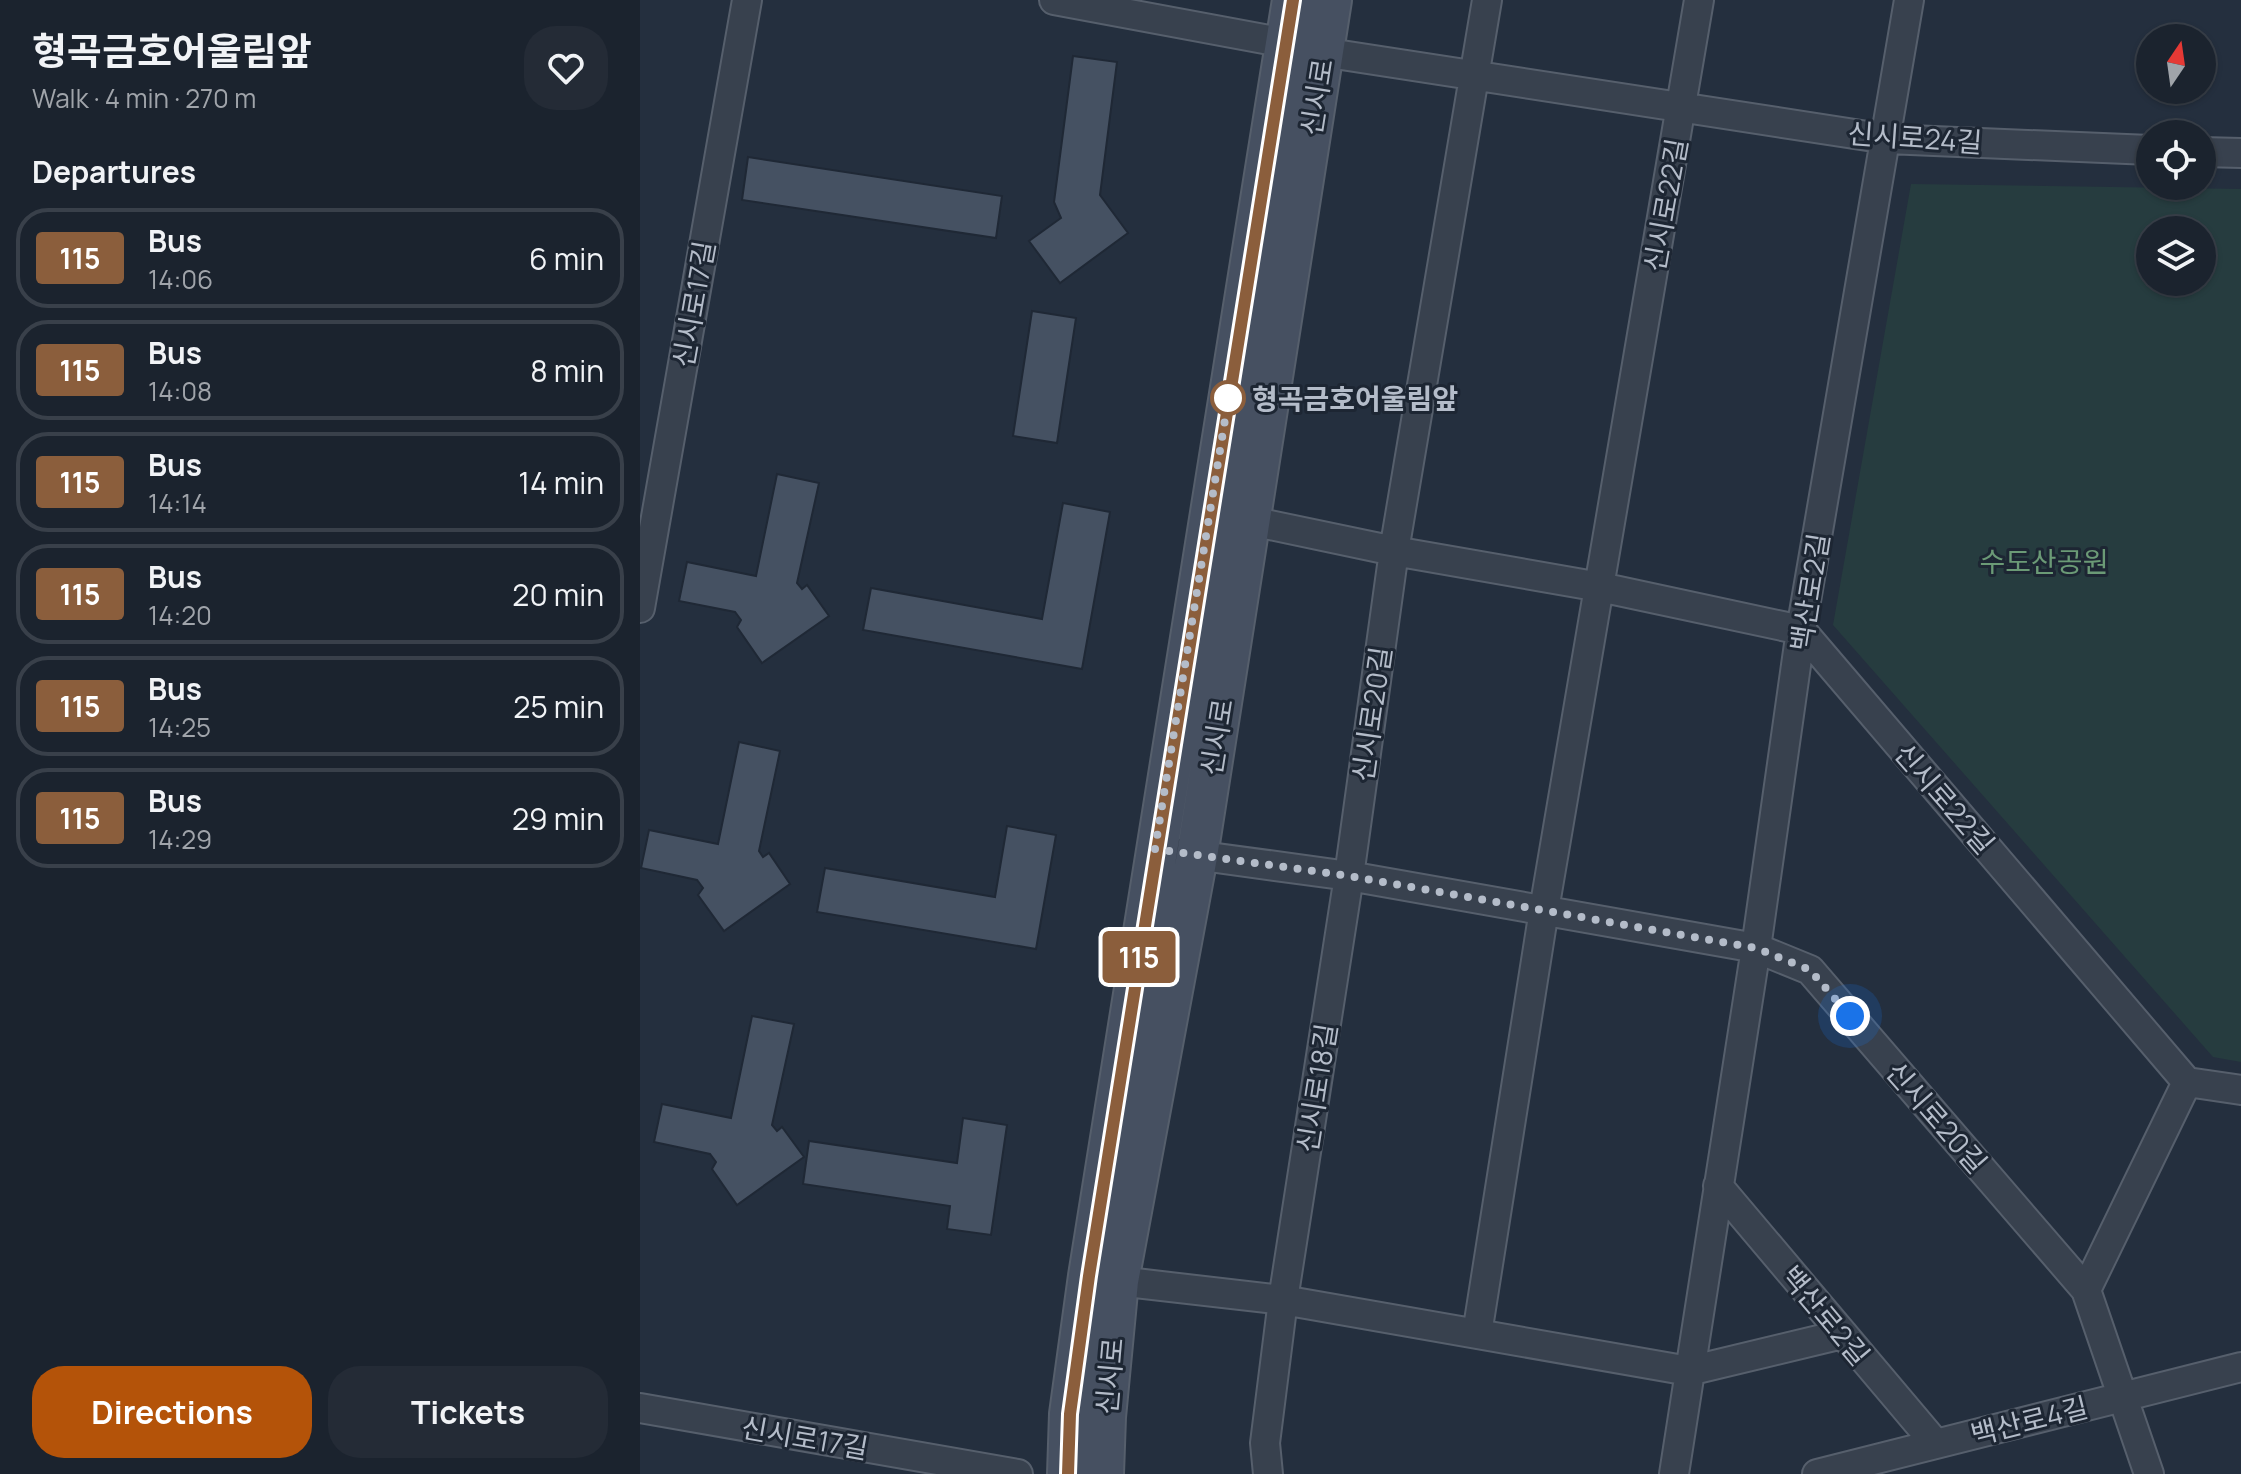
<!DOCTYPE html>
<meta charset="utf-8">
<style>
:root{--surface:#1b232e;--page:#242b36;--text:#f1f3f6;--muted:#a0a4aa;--line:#39404a;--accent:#b45309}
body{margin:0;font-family:Manrope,"Noto Sans KR",sans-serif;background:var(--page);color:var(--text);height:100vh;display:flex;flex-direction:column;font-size:30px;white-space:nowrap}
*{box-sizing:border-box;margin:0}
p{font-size:26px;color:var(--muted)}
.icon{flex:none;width:44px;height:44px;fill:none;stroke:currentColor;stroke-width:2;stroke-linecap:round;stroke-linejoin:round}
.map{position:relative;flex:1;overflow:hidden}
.side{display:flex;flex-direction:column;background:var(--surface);width:640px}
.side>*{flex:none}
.badge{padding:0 16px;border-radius:6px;font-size:28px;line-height:52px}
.needle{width:52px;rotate:13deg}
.tools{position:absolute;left:1496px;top:24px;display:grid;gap:16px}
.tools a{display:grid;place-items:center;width:80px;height:80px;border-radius:50%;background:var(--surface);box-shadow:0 2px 6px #0004,0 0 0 2px var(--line);font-size:40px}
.you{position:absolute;width:40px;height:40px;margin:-20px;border:6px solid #fff;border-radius:50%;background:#1a73e8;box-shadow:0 0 0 12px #1a73e833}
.map>.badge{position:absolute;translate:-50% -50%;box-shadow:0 0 0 4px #fff}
h2{padding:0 32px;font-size:30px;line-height:72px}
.round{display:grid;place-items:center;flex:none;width:84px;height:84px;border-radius:32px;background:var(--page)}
.head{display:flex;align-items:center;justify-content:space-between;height:136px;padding:0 32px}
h1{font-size:38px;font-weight:700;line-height:60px}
.action{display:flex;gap:16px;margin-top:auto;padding:16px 32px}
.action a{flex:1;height:92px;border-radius:32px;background:var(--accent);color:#fff;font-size:32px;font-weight:700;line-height:92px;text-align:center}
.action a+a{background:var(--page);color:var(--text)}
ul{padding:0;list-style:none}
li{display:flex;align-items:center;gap:24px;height:100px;margin:0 16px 12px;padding:0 16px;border:4px solid var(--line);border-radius:32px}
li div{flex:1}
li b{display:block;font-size:30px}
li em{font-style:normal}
li .badge{min-width:88px;font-weight:700;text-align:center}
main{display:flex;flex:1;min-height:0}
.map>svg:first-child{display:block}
.green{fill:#263c3f;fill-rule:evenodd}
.building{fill:#455162;stroke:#1f2835;stroke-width:2}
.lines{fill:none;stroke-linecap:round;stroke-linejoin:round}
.street-casing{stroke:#565f6c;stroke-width:32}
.secondary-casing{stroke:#565f6c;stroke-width:44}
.street{stroke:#38414e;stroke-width:28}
.secondary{stroke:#465061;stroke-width:40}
.line-casing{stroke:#fff;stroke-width:18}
.line{stroke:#8b5e3c;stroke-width:12}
.walk{stroke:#b4bcc9;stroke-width:8;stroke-dasharray:0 14.4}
.stop-dot{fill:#fff;stroke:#8b5e3c;stroke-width:4}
.labels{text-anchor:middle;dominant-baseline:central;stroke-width:6;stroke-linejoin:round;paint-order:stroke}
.street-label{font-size:28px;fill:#b4bcc9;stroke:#1d2633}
.stop-label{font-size:28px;font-weight:bold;fill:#b4bcc9;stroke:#1d2633;text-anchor:start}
.park-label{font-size:28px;fill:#6b9a76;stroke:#1d2633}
</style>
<main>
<section class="side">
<div class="head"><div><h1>형곡금호어울림앞</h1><p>Walk · 4 min · 270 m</p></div><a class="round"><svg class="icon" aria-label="heart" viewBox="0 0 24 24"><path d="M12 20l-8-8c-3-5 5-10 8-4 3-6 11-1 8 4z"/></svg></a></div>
<h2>Departures</h2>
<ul>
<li><span class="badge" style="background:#8b5e3c;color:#fff">115</span><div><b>Bus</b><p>14:06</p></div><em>6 min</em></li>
<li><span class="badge" style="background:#8b5e3c;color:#fff">115</span><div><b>Bus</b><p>14:08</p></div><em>8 min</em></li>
<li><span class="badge" style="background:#8b5e3c;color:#fff">115</span><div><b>Bus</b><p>14:14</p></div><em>14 min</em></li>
<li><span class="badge" style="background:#8b5e3c;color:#fff">115</span><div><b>Bus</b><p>14:20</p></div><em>20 min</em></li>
<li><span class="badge" style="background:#8b5e3c;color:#fff">115</span><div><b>Bus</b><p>14:25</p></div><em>25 min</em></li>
<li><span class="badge" style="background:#8b5e3c;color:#fff">115</span><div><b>Bus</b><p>14:29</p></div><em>29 min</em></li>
</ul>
<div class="action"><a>Directions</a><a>Tickets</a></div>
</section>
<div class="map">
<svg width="1601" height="1474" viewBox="0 0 1601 1474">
<rect width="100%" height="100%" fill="#242f3e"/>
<path class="green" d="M1271,184L1601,189V1062L1573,1057L1193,625ZM1510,230H1562V282H1510Z"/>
<path class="building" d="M433,56L477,62L460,195L488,233L420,283L389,241L421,218L414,202Z
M108,157L362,196L356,238L102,200Z
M392,311L436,318L417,443L373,436Z
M137,474L179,483L157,583L162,589L167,585L189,616L122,663L97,627L101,620L95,612L39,601L47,562L116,576Z
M423,503L470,512L442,669L223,630L231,588L402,619Z
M99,742L140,751L119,851L123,857L129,853L150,884L84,931L58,895L63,888L57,880L1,868L9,830L78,844Z
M367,826L416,835L396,949L177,912L185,868L355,897Z
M112,1016L154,1024L132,1125L137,1131L142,1127L164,1157L97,1205L72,1169L76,1162L70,1154L14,1142L22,1104L91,1118Z
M323,1118L367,1125L351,1235L307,1229L310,1206L163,1184L169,1141L317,1163Z"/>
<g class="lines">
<defs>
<path id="street" d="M414,0L645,43
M682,52L1247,139L1510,150
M1562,152L1601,153
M611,521L754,551L960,587L1161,630L1547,1082L1601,1090
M0,608L107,0
M540,853L709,876L1116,948L1170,970L1446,1290L1509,1474
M1078,1186L1295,1443
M478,1281L643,1300L1049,1371L1203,1334
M1446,1290L1547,1082
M837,1334L904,910L1059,0
M0,1408L378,1474
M628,1474L625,1443L643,1300L709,876L754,551L847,0
M1034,1474L1116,948L1161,630L1269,0
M1177,1474L1601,1367"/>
<path id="secondary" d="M428,1474L430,1414L449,1276L653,0
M463,1474L465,1417L478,1281L557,856L691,0"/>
</defs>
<use href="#street" class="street-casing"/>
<use href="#secondary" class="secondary-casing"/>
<use href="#street" class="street"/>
<use href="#secondary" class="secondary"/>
</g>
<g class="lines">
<defs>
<path id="line" d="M428,1474L430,1414L449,1276L653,0"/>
</defs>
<use href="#line" class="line-casing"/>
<use href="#line" class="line"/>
<path class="walk" d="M588,398L590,389L515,849L709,876L1116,948L1170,970L1210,1016"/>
</g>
<circle class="stop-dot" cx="588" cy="398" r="16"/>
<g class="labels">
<g class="street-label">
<text transform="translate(676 97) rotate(-81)">신시로</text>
<text transform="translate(1275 137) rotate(4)">신시로24길</text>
<text transform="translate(1025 205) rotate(-80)">신시로22길</text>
<text transform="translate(53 304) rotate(-80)">신시로17길</text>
<text transform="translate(1169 592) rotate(-81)">백산로2길</text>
<text transform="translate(731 714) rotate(-82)">신시로20길</text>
<text transform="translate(576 737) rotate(-81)">신시로</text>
<text transform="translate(1305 798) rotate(49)">신시로22길</text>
<text transform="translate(676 1088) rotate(-81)">신시로18길</text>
<text transform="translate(1297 1117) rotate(49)">신시로20길</text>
<text transform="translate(1186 1315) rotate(50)">백산로2길</text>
<text transform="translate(469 1376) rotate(-85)">신시로</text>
<text transform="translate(1389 1420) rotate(-14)">백산로4길</text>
<text transform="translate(165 1437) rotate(10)">신시로17길</text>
</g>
<g class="stop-label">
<text x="612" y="398">형곡금호어울림앞</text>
</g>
<g class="park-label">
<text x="1404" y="561">수도산공원</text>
</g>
</g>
</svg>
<div class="tools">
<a><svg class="needle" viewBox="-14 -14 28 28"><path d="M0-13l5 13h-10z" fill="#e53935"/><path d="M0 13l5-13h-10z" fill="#a0a4aa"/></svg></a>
<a><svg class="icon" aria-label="locate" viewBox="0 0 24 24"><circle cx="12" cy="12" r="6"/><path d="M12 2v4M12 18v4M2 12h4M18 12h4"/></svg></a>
<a><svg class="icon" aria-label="layers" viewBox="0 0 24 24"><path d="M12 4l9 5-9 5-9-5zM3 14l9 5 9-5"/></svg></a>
</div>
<div class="you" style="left:1210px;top:1016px"></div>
<b class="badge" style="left:499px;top:957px;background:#8b5e3c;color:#fff">115</b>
</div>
</main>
